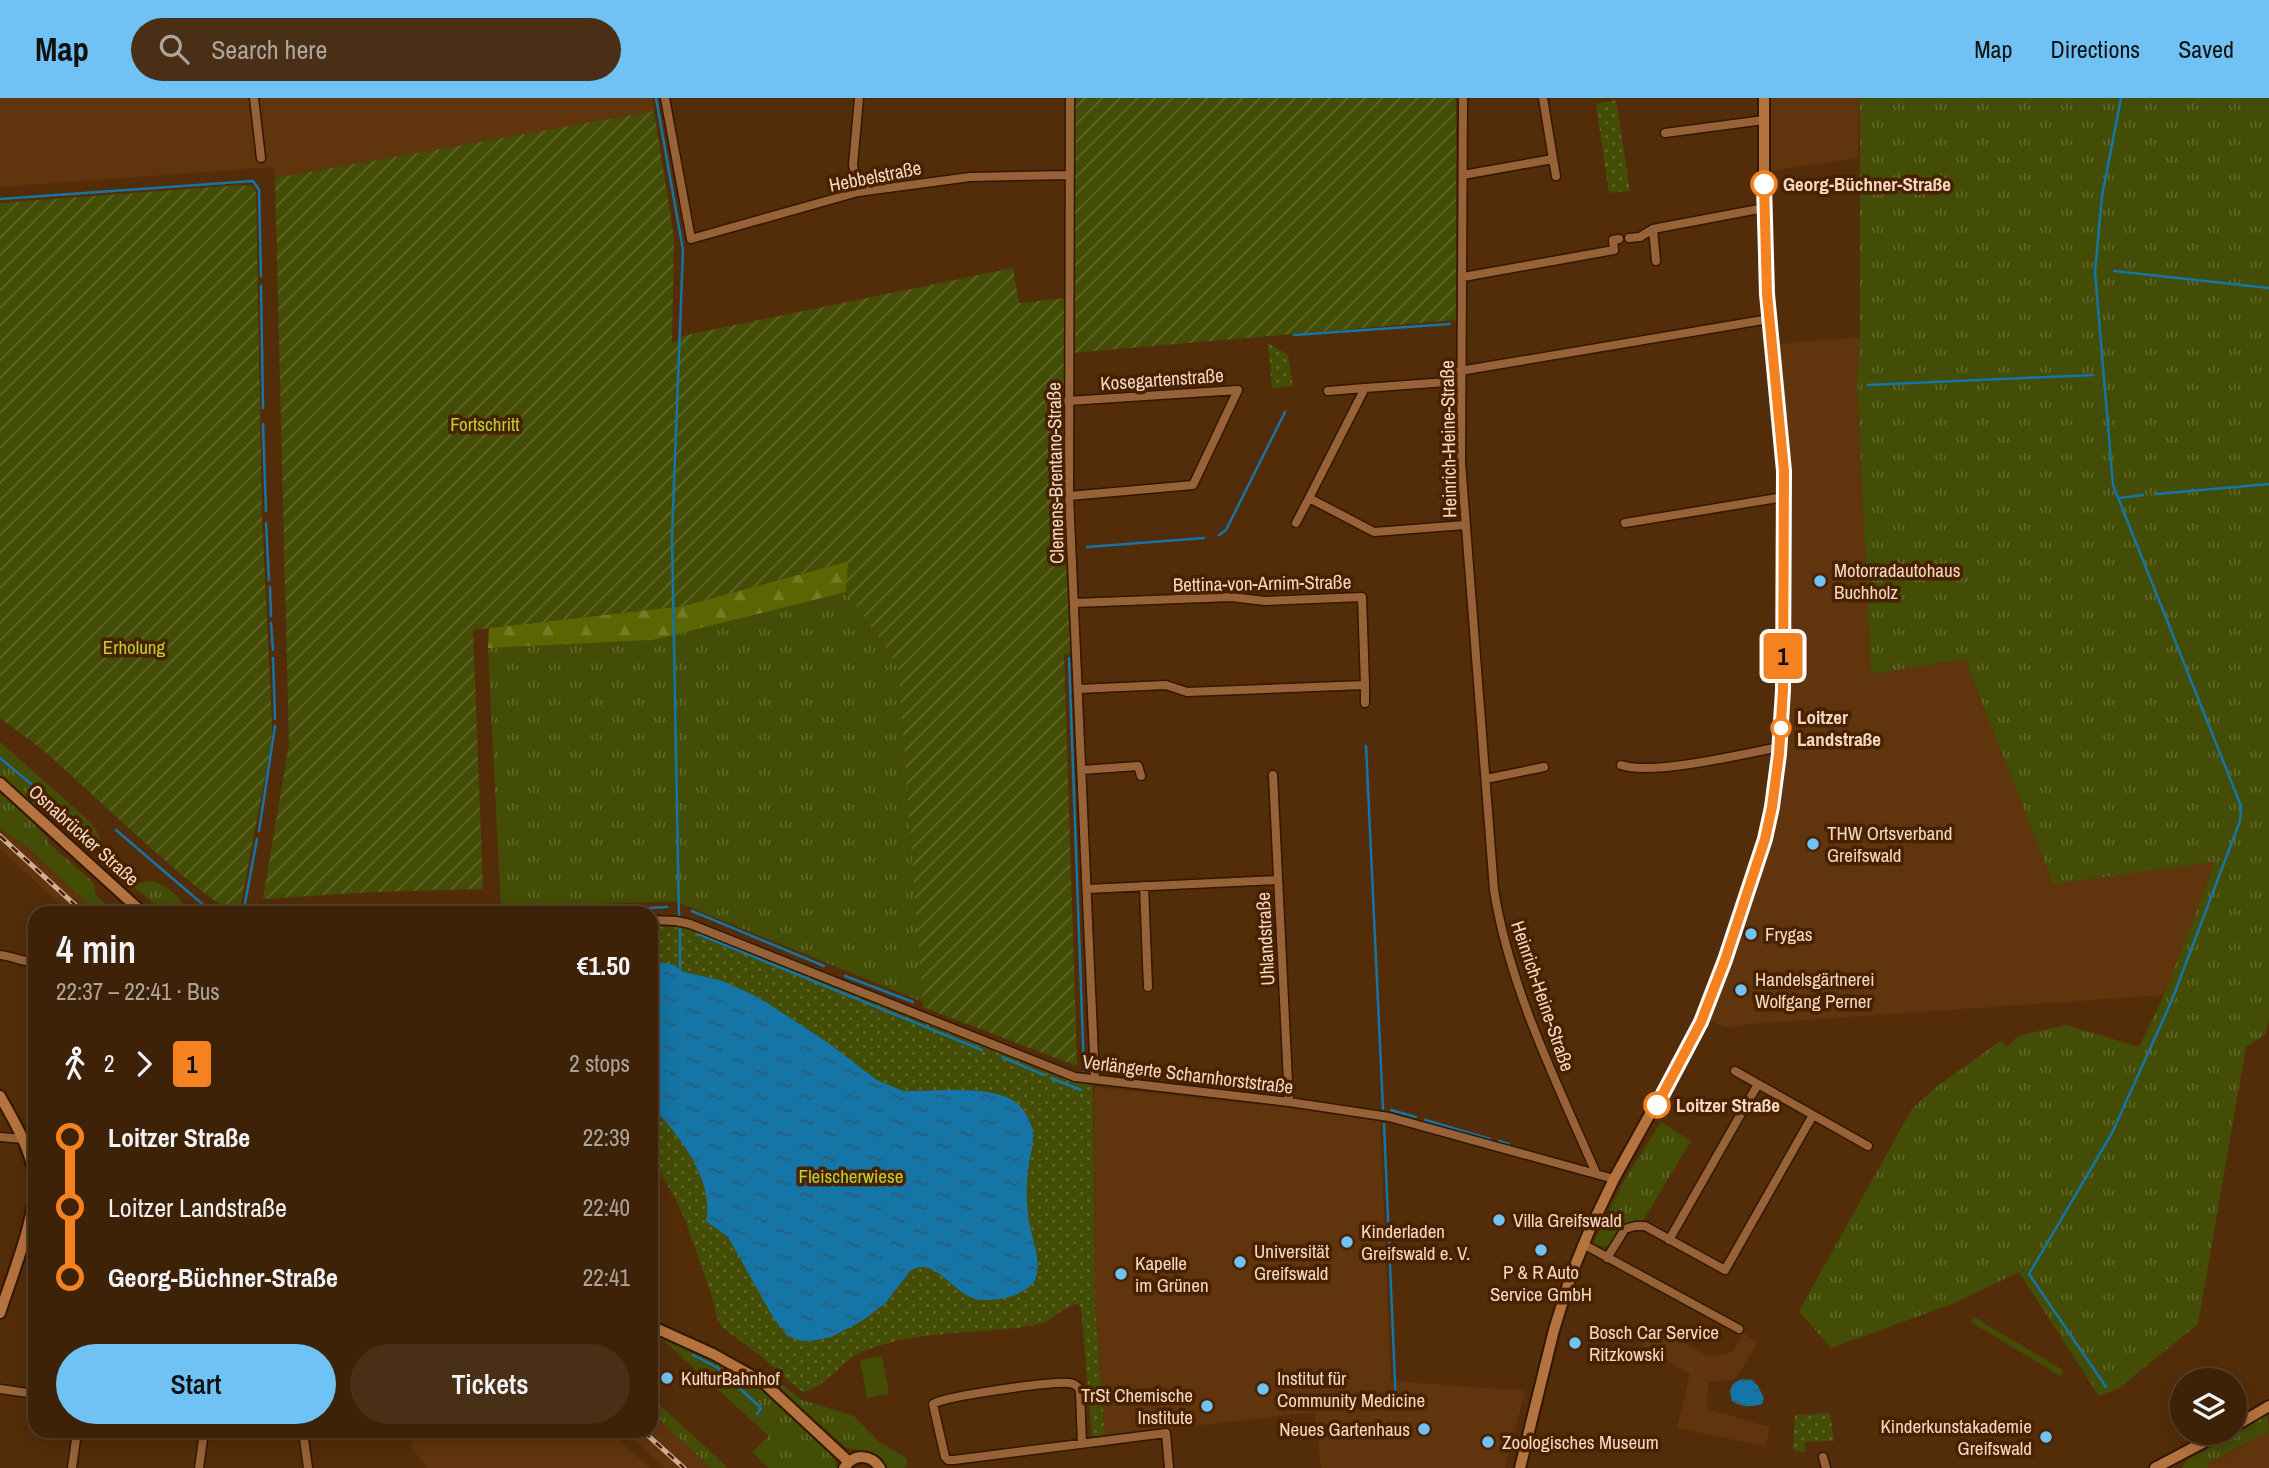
<!DOCTYPE html>
<meta charset="utf-8">
<style>
:root{--surface:#3e2208;--page:#492f16;--text:#f1f3f6;--muted:#ada49c;--line:#573f29;--accent:#70c2f4}
body{margin:0;font-family:"Archivo Narrow",sans-serif;background:var(--page);color:var(--text);height:100vh;display:flex;flex-direction:column;font-size:26px;white-space:nowrap}
*{box-sizing:border-box;margin:0}
p{font-size:23px;color:var(--muted)}
.icon{flex:none;width:38px;height:38px;fill:none;stroke:currentColor;stroke-width:2;stroke-linecap:round;stroke-linejoin:round}
.map{position:relative;flex:1;overflow:hidden}
.details{position:absolute;left:28px;top:808px;width:630px;height:532px;display:flex;flex-direction:column;background:var(--surface);border-radius:21px;box-shadow:0 4px 18px #0003,0 0 0 2px var(--line)}
.details>*{flex:none}
.badge{padding:0 14px;border-radius:5px;font-size:24px;line-height:46px}
.buttons{position:absolute;left:2170px;top:1270px;display:grid;gap:14px}
.buttons a{display:grid;place-items:center;width:77px;height:77px;border-radius:50%;background:var(--surface);box-shadow:0 4px 18px #0003,0 0 0 2px var(--line);font-size:35px}
.map>.badge{position:absolute;translate:-50% -50%;box-shadow:0 0 0 4px #fff}
.legs{display:flex;align-items:center;gap:10px;height:77px;padding:0 28px;font-size:23px}
.legs p{margin-inline-start:auto}
.summary{display:flex;align-items:center;justify-content:space-between;height:119px;padding:0 28px}
h1{font-size:38px;font-weight:600;line-height:52px}
.cta{display:flex;gap:14px;margin-top:auto;padding:14px 28px}
.cta a{flex:1;height:80px;border-radius:42px;background:var(--accent);color:#111;font-size:28px;font-weight:600;line-height:80px;text-align:center}
.cta a+a{background:var(--page);color:var(--text)}
ul{padding:0 28px;list-style:none}
li{display:flex;align-items:center;gap:24px;height:70px;font-size:26px}
li i{display:grid;place-items:center;width:10px;height:100%;margin:0 9px;background:currentColor}
li i::after{content:'';width:18px;height:18px;margin:-9px;border:5px solid;border-radius:50%;background:var(--surface)}
li p{margin-inline-start:auto}
li:first-child i{background:linear-gradient(#0000 50%,currentColor 0)}
li:last-child i{background:linear-gradient(currentColor 50%,#0000 0)}
header{display:flex;align-items:center;gap:42px;box-sizing:border-box;height:98px;padding:0 35px;background:var(--accent);color:#111}
header strong{font-size:33px}
nav{display:flex;gap:38px;margin-inline-start:auto;font-size:24px}
.search{width:490px;height:63px;background:var(--page);display:flex;align-items:center;gap:18px;box-sizing:border-box;padding:0 24px;border-radius:38px;color:var(--muted);font-size:26px}
.map>svg:first-child{display:block}
.built{fill:#60340d}
.grass{fill:url(#grass-tufts)}
.forest{fill:url(#forest-firs)}
.park{fill:url(#park-dots)}
.garden{fill:url(#garden-furrows)}
.pitch{fill:#444d06}
.water{fill:url(#water-ripples)}
.lines{fill:none;stroke-linecap:round;stroke-linejoin:round}
.stream{stroke:#1475a6;stroke-width:2.5}
.street-casing{stroke:#321702;stroke-width:11}
.secondary-casing{stroke:#321702;stroke-width:14}
.street{stroke:#986238;stroke-width:8}
.secondary{stroke:#b5733f;stroke-width:10}
.rail-casing{stroke:#d0af96;stroke-width:5}
.rail{stroke:#482200;stroke-width:2.5;stroke-dasharray:8;stroke-linecap:butt}
.line-1-casing{stroke:#fff;stroke-width:16}
.line-1{stroke:#f58220;stroke-width:10}
.stop-1-dot{fill:#fff;stroke:#f58220;stroke-width:3.5}
.poi-dot{fill:#70c2f4;stroke:#482200;stroke-width:2.5}
.labels{text-anchor:middle;dominant-baseline:central;stroke-width:7;stroke-linejoin:round;paint-order:stroke}
.street-label{font-size:19px;fill:#f6d7c1;stroke:#482200}
.stop-label{font-size:19px;font-weight:bold;fill:#f6d7c1;stroke:#482200;text-anchor:start}
.park-label{font-size:19px;fill:#bbd13a;stroke:#482200}
.poi-label{font-size:19px;fill:#f6d7c1;stroke:#482200;text-anchor:start}
</style>
<header>
<strong>Map</strong>
<div class="search"><svg class="icon" aria-label="search" viewBox="0 0 24 24"><circle cx="10" cy="10" r="6"/><path d="M15 15l6 6"/></svg>Search here</div>
<nav><a>Map</a><a>Directions</a><a>Saved</a></nav>
</header>
<div class="map">
<svg width="2269" height="1370" viewBox="0 0 2269 1370">
<defs>
<pattern id="grass-tufts" width="24" height="20" patternUnits="userSpaceOnUse" patternTransform="scale(1.75)"><rect width="24" height="20" fill="#444d06"/><path d="M3 7l-1-3M5 7V3M7 7l1-3M15 17l-1-3M17 17v-4M19 17l1-3" fill="none" stroke="#606628"/></pattern>
<pattern id="forest-firs" width="22" height="20" patternUnits="userSpaceOnUse" patternTransform="scale(1.75)"><rect width="22" height="20" fill="#5a6602"/><path d="M5 1l3.5 6h-7zM16 11l3.5 6h-7z" fill="#727b25"/></pattern>
<pattern id="park-dots" width="8" height="8" patternUnits="userSpaceOnUse" patternTransform="scale(1.75)"><rect width="8" height="8" fill="#444d06"/><path d="M2 2h.1M6 6h.1" fill="none" stroke="#606628" stroke-width="1.8" stroke-linecap="round"/></pattern>
<pattern id="garden-furrows" width="10" height="10" patternUnits="userSpaceOnUse" patternTransform="scale(1.75)"><rect width="10" height="10" fill="#444d06"/><path d="M-1 1l2-2M0 10L10 0M9 11l2-2" fill="none" stroke="#606628"/></pattern>
<pattern id="water-ripples" width="26" height="14" patternUnits="userSpaceOnUse" patternTransform="scale(1.75)"><rect width="26" height="14" fill="#1475a6"/><path d="M2 4q2-2 4 0t4 0M15 11q2-2 4 0t4 0" fill="none" stroke="#2c5d75"/></pattern>
</defs>
<rect width="100%" height="100%" fill="#532d0a"/>
<path class="built" d="M0,0H652L654,13L275,80L273,69L0,89Z
M1769,0H1860L1858,60L1770,73Z
M1860,239L1857,286L1871,576L1965,561L2053,786L2215,764L2164,897L1750,926L1729,930L1710,923L1735,846L1785,635L1789,536L1788,348L1777,246Z
M0,730L28,751L99,815H69L0,751Z
M1094,989L1290,1010L1380,1023L1391,1283L1525,1293L1505,1370H1321L1315,1314L1105,1338L1095,1206Z
M1653,1226L1709,1259L1733,1254L1743,1235L1758,1245L1735,1281L1708,1284L1707,1311L1770,1329L1765,1348L1677,1330L1690,1276L1642,1248Z
M651,1314L711,1370H665L625,1334H651Z
M2269,1325V1370H2190Z
M422,1334H610L650,1370H427L410,1347Z"/>
<path class="grass" d="M1860,0H2269V920L2266,936L2246,949L2198,1226L2119,1290L2099,1298L2019,1174L1955,1205L1831,1250L1799,1213L1912,1011L1935,990L2000,943L2007,949L2018,938L2066,927L2139,949L2164,897L2215,764L2053,786L1965,561L1871,576L1857,286L1860,239Z
M846,494L898,567L923,904L675,803L501,810L488,550L653,542Z
M0,644L89,723L97,733L103,751L71,733L52,717L50,718L29,705L0,679Z
M0,692L25,715L49,742L47,744L93,784L96,797L104,805L98,815L29,751L0,730Z
M148,783C164,784 183,801 189,815H166L132,788Z
M1661,1024L1691,1043L1641,1126L1616,1140L1609,1147L1604,1149L1593,1146L1622,1086Z
M651,1234L731,1271L763,1292L816,1342L835,1362L837,1370H769L752,1354L769,1338L663,1242L651,1237Z
M783,1287L802,1302L854,1318L878,1343L907,1360V1366L904,1370H888L881,1359L874,1355L847,1350L779,1291Z
M651,1299L728,1370H711L651,1314Z
M2267,1314L2269,1333L2207,1365L2208,1370H2182L2187,1362L2242,1332Z"/>
<path class="forest" d="M849,463L846,494L653,542L488,550L489,530L683,508Z"/>
<path class="park" d="M1616,2L1630,93L1609,95L1596,6Z
M1268,245L1288,257L1293,288L1272,290Z
M651,828L689,830L1050,973L1093,988L1095,1206L1105,1338H1092L1081,1209L1078,1206C1065,1206 1053,1224 1036,1227C979,1237 920,1231 866,1252C842,1261 829,1287 804,1294L798,1291L762,1259L723,1230L718,1222L710,1193L686,1124L676,1102L651,1059Z
M1830,1315L1834,1343L1805,1344V1354L1793,1352L1795,1317Z"/>
<path class="garden" d="M1074,0H1456V222L1072,255Z
M654,13L674,140L672,245L686,237L1013,170L1019,205L1065,200L1063,408L1071,555L1064,556L1077,968L923,909L898,567L846,494L848,463L683,508L473,532L483,791L373,794L263,801L289,646L275,80Z
M240,87L253,88L256,95L262,421L272,626L271,649L239,815C216,816 79,683 51,659C35,645 17,633 0,620V105Z"/>
<path class="pitch" d="M1974,1219L2063,1272L2060,1278L1971,1224Z
M882,1258L889,1296L867,1300L860,1262Z"/>
<path class="water" d="M651,863L675,867L680,873L723,883L758,899L827,944L877,982L903,993C934,994 994,985 1018,1006C1025,1013 1031,1023 1033,1034C1034,1045 1031,1054 1029,1065C1026,1084 1026,1104 1029,1124C1032,1142 1047,1175 1029,1189C1020,1196 1011,1199 1000,1201C991,1202 981,1203 973,1200C952,1194 934,1157 910,1173L885,1206L860,1224L831,1239L810,1243H800L788,1238L774,1221L728,1139L706,1123C715,1083 678,1035 651,1008Z
M1741,1281L1752,1282L1758,1288L1764,1300L1762,1306C1750,1309 1742,1310 1732,1303L1730,1293L1733,1286Z"/>
<g class="lines">
<path class="stream" d="M656,0L683,152L672,438L679,820
M0,101L253,83L259,92L261,178
M2114,173L2269,190
M261,188L263,310
M1294,237L1450,226
M1868,287L2093,277
M263,326L266,413
M2156,396L2269,386
M2119,400L2143,397
M266,425L269,482
M1219,437L1226,432L1285,314
M1087,449L1204,440
M270,489L271,518
M271,525L273,552
M273,560L275,621
M1069,560L1084,973
M1366,648L1383,1011
M0,660L84,730
M116,732L214,816
M259,733L275,628
M692,813L824,868
M243,816L257,741
M544,816L667,809
M680,827V873
M698,836L982,952
M845,878L913,904
M1002,959L1044,977
M1051,980L1081,992
M1391,1012L1416,1019
M1425,1022L1490,1041
M1384,1026L1396,1307
M1499,1043L1509,1046
M693,1257L718,1270L761,1310L757,1316
M2106,1289L2029,1176L2112,1035L2172,902L2240,723L2241,708L2113,387L2095,174L2102,98L2121,0"/>
<defs>
<path id="street" d="M254,0L261,60
M665,0L691,141L858,94L970,79L1070,77
M1070,0L1069,398L1095,981
M1463,0L1461,364L1494,792C1510,891 1556,983 1596,1075
M1665,35L1764,22
M1553,61L1556,78
M1463,77L1553,61L1543,0
M858,94L853,67L859,0
M1653,131L1656,163
M1629,140L1640,139L1653,131L1764,110
M1463,179L1614,152L1613,142L1619,141
M1460,273L1769,221
M1460,283L1365,290L1309,400L1374,434L1465,427
M1328,293L1365,290
M1068,303L1238,292L1193,387L1069,398
M1296,425L1309,400
M1625,425L1784,399
M1074,505L1231,499L1265,503L1362,499L1365,587L1187,594L1166,587L1078,591
M1365,605V587
M1621,667C1653,678 1743,656 1779,649
M1082,672L1138,668L1141,678
M1273,677L1289,1004
M1486,681L1544,669
M1144,788L1148,889
M1087,791L1277,782
M651,822L676,823L690,826L1075,979L1289,1004L1389,1019L1614,1081
M0,857C13,858 21,864 35,864
M1735,973L1868,1048
M0,1039L35,1042
M1669,1142L1758,986
M1583,1146L1739,1231
M1607,1160L1625,1131L1635,1128H1645L1725,1172L1813,1017
M0,1291L35,1296
M303,1334L308,1370
M1082,1346L1080,1294L1079,1290C1074,1286 1075,1286 1069,1285C1052,1283 946,1298 933,1306L945,1359L948,1362H954L1166,1335L1169,1370
M1823,1359L1826,1370
M72,1370L77,1334
M199,1370L204,1334"/>
<path id="secondary" d="M0,685L144,816
M0,998C14,1023 30,1049 34,1078C39,1113 11,1180 0,1215
M651,1228L713,1256L763,1284L849,1364
M2235,1328L2269,1308
M844,1370C854,1355 871,1356 880,1370
M1520,1370L1554,1232L1571,1177L1590,1131L1614,1081L1701,924L1725,862L1765,741L1772,710L1781,630L1782,592L1784,373L1769,221L1764,153V0
M2155,1370L2221,1335"/>
</defs>
<use href="#street" class="street-casing"/>
<use href="#secondary" class="secondary-casing"/>
<use href="#street" class="street"/>
<use href="#secondary" class="secondary"/>
<defs>
<path id="rail" d="M0,738L85,816
M644,1334L684,1370"/>
</defs>
<use href="#rail" class="rail-casing"/>
<use href="#rail" class="rail"/>
</g>
<g class="lines">
<defs>
<path id="line-1" d="M1657,1007L1701,924L1725,862L1765,741L1772,709L1779,656L1783,592L1784,373L1767,196L1764,86"/>
</defs>
<use href="#line-1" class="line-1-casing"/>
<use href="#line-1" class="line-1"/>
</g>
<g class="stop-1-dot">
<circle cx="1764" cy="86" r="12"/>
<circle cx="1781" cy="630" r="9"/>
<circle cx="1657" cy="1007" r="12"/>
</g>
<g class="poi-dot">
<circle cx="1820" cy="483" r="7"/>
<circle cx="1813" cy="746" r="7"/>
<circle cx="1751" cy="836" r="7"/>
<circle cx="1741" cy="892" r="7"/>
<circle cx="1499" cy="1122" r="7"/>
<circle cx="1347" cy="1144" r="7"/>
<circle cx="1541" cy="1152" r="7"/>
<circle cx="1240" cy="1164" r="7"/>
<circle cx="1121" cy="1176" r="7"/>
<circle cx="1575" cy="1245" r="7"/>
<circle cx="667" cy="1280" r="7"/>
<circle cx="1263" cy="1291" r="7"/>
<circle cx="1207" cy="1308" r="7"/>
<circle cx="1424" cy="1331" r="7"/>
<circle cx="2046" cy="1339" r="7"/>
<circle cx="1488" cy="1344" r="7"/>
</g>
<g class="labels">
<g class="street-label">
<text transform="translate(875 78) rotate(-11)">Hebbelstraße</text>
<text transform="translate(1162 281) rotate(-4)">Kosegartenstraße</text>
<text transform="translate(1448 341) rotate(-91)">Heinrich-Heine-Straße</text>
<text transform="translate(1055 375) rotate(-91)">Clemens-Brentano-Straße</text>
<text transform="translate(1262 485) rotate(-1)">Bettina-von-Arnim-Straße</text>
<text transform="translate(84 737) rotate(42)">Osnabrücker Straße</text>
<text transform="translate(1265 841) rotate(-93)">Uhlandstraße</text>
<text transform="translate(1543 898) rotate(71)">Heinrich-Heine-Straße</text>
<text transform="translate(1188 976) rotate(7)">Verlängerte Scharnhorststraße</text>
</g>
<g class="stop-label">
<text x="1783" y="86">Georg-Büchner-Straße</text>
<text x="1797" y="619">Loitzer<tspan x="1797" dy="22">Landstraße</tspan></text>
<text x="1676" y="1007">Loitzer Straße</text>
</g>
<g class="park-label">
<text x="485" y="326">Fortschritt</text>
<text x="134" y="549">Erholung</text>
<text x="851" y="1078">Fleischerwiese</text>
</g>
<g class="poi-label">
<text x="1834" y="472">Motorradautohaus<tspan x="1834" dy="22">Buchholz</tspan></text>
<text x="1827" y="735">THW Ortsverband<tspan x="1827" dy="22">Greifswald</tspan></text>
<text x="1765" y="836">Frygas</text>
<text x="1755" y="881">Handelsgärtnerei<tspan x="1755" dy="22">Wolfgang Perner</tspan></text>
<text x="1513" y="1122">Villa Greifswald</text>
<text x="1361" y="1133">Kinderladen<tspan x="1361" dy="22">Greifswald e. V.</tspan></text>
<text x="1254" y="1153">Universität<tspan x="1254" dy="22">Greifswald</tspan></text>
<text x="1135" y="1165">Kapelle<tspan x="1135" dy="22">im Grünen</tspan></text>
<text x="1541" y="1174" text-anchor="middle">P &amp; R Auto<tspan x="1541" dy="22">Service GmbH</tspan></text>
<text x="1589" y="1234">Bosch Car Service<tspan x="1589" dy="22">Ritzkowski</tspan></text>
<text x="681" y="1280">KulturBahnhof</text>
<text x="1277" y="1280">Institut für<tspan x="1277" dy="22">Community Medicine</tspan></text>
<text x="1193" y="1297" text-anchor="end">TrSt Chemische<tspan x="1193" dy="22">Institute</tspan></text>
<text x="2032" y="1328" text-anchor="end">Kinderkunstakademie<tspan x="2032" dy="22">Greifswald</tspan></text>
<text x="1410" y="1331" text-anchor="end">Neues Gartenhaus</text>
<text x="1502" y="1344">Zoologisches Museum</text>
</g>
</g>
</svg>
<div class="buttons">
<a><svg class="icon" aria-label="layers" viewBox="0 0 24 24"><path d="M12 4l9 5-9 5-9-5zM3 14l9 5 9-5"/></svg></a>
</div>
<b class="badge" style="left:1783px;top:558px;background:#f58220;color:#111">1</b>
<section class="details">
<div class="summary"><div><h1>4 min</h1><p>22:37 – 22:41 · Bus</p></div><b>€1.50</b></div>
<div class="legs"><svg class="icon" aria-label="walk" viewBox="0 0 24 24"><circle cx="13" cy="4" r="2"/><path d="M13 8l-2 6 4 7M11 14l-3 7M7 12l3-4h3l4 4"/></svg>2<svg class="icon" aria-label="forward" viewBox="0 0 24 24"><path d="M9 5l7 7-7 7"/></svg><b class="badge" style="background:#f58220;color:#111">1</b><p>2 stops</p></div>
<ul>
<li><i style="color:#f58220"></i><b>Loitzer Straße</b><p>22:39</p></li>
<li><i style="color:#f58220"></i><span>Loitzer Landstraße</span><p>22:40</p></li>
<li><i style="color:#f58220"></i><b>Georg-Büchner-Straße</b><p>22:41</p></li>
</ul>
<div class="cta"><a>Start</a><a>Tickets</a></div>
</section>
</div>
